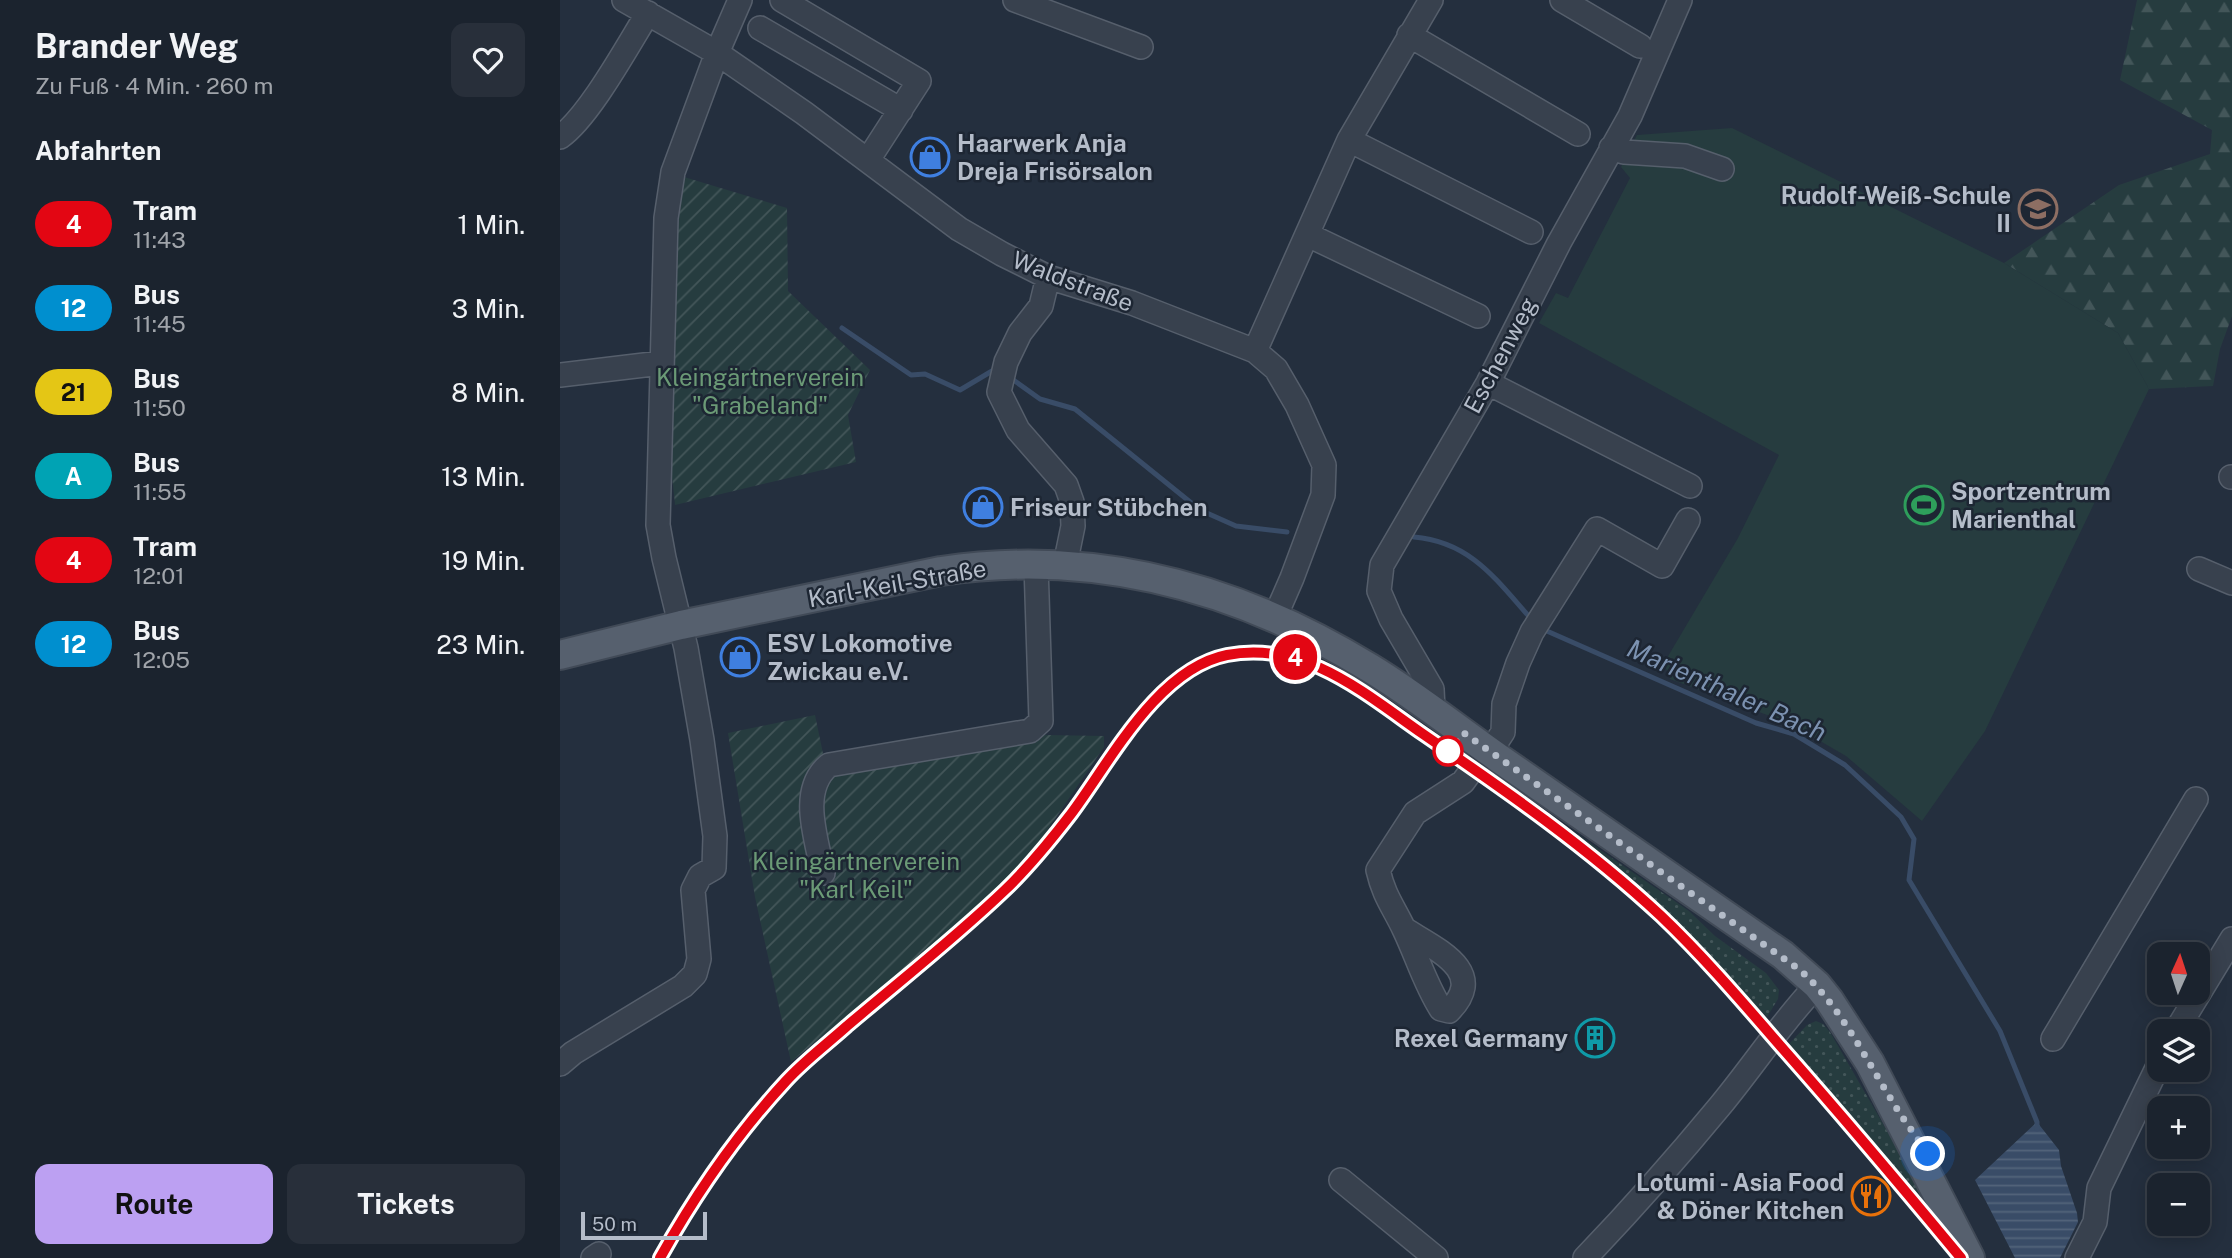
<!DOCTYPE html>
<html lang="de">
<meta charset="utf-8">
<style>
:root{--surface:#1b232e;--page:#282f3a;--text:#f1f3f6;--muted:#a0a4aa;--line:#39404a;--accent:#bca0f2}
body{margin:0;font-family:"Public Sans",sans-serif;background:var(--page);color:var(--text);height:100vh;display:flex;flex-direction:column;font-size:26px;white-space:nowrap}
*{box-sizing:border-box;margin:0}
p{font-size:23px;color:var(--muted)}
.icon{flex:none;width:38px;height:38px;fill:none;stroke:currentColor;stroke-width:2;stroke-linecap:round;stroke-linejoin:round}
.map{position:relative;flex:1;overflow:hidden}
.details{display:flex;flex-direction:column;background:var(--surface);width:560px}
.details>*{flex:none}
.badge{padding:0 14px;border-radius:23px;font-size:24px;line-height:46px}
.needle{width:46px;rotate:3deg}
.buttons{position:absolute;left:1587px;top:942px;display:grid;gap:14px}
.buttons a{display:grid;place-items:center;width:63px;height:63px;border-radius:14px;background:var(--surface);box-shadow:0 4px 18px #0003,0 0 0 2px var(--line);font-size:35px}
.scale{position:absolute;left:21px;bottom:18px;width:126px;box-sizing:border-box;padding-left:7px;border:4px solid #b4bcc9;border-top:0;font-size:19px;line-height:24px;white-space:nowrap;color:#b4bcc9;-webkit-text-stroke:5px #1d2633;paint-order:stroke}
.you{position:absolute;width:35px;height:35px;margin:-18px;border:5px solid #fff;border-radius:50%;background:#1a73e8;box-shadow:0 0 0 10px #1a73e833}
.map>.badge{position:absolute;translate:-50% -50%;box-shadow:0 0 0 4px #fff}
h2{padding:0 35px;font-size:26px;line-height:63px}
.round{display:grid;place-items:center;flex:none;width:74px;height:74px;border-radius:14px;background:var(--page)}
.head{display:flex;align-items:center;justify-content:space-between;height:119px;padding:0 35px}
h1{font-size:33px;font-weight:700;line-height:52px}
.primary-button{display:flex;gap:14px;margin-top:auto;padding:14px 35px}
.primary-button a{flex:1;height:80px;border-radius:14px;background:var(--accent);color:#111;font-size:28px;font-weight:700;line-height:80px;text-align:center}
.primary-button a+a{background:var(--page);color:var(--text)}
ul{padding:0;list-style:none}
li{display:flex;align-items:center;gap:21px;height:84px;padding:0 35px}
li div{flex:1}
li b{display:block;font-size:26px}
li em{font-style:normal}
li .badge{min-width:77px;font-weight:700;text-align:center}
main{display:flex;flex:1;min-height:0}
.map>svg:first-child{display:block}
.grass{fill:url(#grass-dots)}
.forest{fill:url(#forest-firs)}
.park{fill:#263c3f}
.garden{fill:url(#garden-furrows)}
.water{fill:url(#water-rules)}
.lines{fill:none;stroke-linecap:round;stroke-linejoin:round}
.stream{stroke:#394c67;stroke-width:5}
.minor-casing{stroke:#565f6c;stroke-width:26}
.major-casing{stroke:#414a57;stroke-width:32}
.minor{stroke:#38414e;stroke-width:23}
.major{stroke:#56606e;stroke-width:28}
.tram{stroke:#5a6575;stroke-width:2}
.line-casing{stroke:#fff;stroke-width:16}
.line{stroke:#e30613;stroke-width:10}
.walk{stroke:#b4bcc9;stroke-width:7;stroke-dasharray:0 12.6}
.stop-dot{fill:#fff;stroke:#e30613;stroke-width:3.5}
.labels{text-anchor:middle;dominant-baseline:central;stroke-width:5;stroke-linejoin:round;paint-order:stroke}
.poi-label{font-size:24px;font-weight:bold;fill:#b4bcc9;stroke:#1d2633;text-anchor:start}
.street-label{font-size:24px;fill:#b4bcc9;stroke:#1d2633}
.park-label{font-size:24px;fill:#6b9a76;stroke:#1d2633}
.water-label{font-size:26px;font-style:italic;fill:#7c92b1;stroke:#1d2633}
</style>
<main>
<section class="details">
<div class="head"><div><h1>Brander Weg</h1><p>Zu Fuß · 4 Min. · 260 m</p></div><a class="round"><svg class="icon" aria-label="heart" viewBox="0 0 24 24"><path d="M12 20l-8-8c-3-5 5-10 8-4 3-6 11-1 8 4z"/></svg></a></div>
<h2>Abfahrten</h2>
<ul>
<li><span class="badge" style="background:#e30613;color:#fff">4</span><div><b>Tram</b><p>11:43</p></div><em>1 Min.</em></li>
<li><span class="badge" style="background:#008fcf;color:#fff">12</span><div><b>Bus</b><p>11:45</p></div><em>3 Min.</em></li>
<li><span class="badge" style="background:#e4c615;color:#111">21</span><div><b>Bus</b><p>11:50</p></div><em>8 Min.</em></li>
<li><span class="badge" style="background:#00a3b4;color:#fff">A</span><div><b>Bus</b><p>11:55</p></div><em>13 Min.</em></li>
<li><span class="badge" style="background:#e30613;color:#fff">4</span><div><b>Tram</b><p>12:01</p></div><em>19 Min.</em></li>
<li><span class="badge" style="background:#008fcf;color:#fff">12</span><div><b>Bus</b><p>12:05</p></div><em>23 Min.</em></li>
</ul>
<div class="primary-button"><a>Route</a><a>Tickets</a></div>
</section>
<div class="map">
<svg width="1672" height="1258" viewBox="0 0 1672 1258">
<defs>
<pattern id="grass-dots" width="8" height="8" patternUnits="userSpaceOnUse" patternTransform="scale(1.75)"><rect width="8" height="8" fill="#263c3f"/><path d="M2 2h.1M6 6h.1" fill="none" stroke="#435659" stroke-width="1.8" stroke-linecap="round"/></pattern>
<pattern id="forest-firs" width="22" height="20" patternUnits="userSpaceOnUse" patternTransform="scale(1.75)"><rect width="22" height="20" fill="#263c3f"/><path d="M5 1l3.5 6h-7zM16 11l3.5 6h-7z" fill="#435659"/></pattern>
<pattern id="garden-furrows" width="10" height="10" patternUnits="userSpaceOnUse" patternTransform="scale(1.75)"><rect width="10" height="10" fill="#263c3f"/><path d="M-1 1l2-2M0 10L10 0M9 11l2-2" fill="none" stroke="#435659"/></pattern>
<pattern id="water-rules" width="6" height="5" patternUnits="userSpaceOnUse" patternTransform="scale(1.75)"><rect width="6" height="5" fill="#394c67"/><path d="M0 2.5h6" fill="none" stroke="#53647b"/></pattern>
</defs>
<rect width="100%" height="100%" fill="#242f3e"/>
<path class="grass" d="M962,796L1129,911L1155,936L1206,973L1219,990L1218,999L1207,1017L1110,919L1051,866Z
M1256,1021L1263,1024L1270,1032L1371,1207L1366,1209L1229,1044L1247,1025Z"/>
<path class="forest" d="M1577,0H1672V316L1660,349L1653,386L1589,389L1558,333L1444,263L1559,185L1650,154L1652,130L1560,80Z"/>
<path class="park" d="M1172,128L1444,263L1558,333L1589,389L1425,731L1362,821L1286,756L1229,723L1110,679L1104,663L1178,538L1219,455L979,323L996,293L1008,298L1070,178L1061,167L1077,135Z"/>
<path class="garden" d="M124,177L227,208L228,291L310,370L288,415L296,462L115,505C113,480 108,455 108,430C108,347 113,259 124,177Z
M255,715L265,763L276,772L486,735L544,736V747L478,844L452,874L371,947L231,1062L195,897L168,733Z"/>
<path class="water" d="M1477,1122L1499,1150L1501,1166L1517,1213L1518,1222L1500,1258H1455L1415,1180Z"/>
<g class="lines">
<path class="stream" d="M282,328L351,375L365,374L400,390L432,371
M452,379L480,399L515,409L640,510L676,526L727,532
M854,537C912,542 937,581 973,621
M980,628L1196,723L1234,734L1285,765L1341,817L1354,839L1349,880L1440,1031L1477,1122V1129"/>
<defs>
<path id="minor" d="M64,0L157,53L244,113L399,229L442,254L488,277L572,303L695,351L716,369L737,405L764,465L763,495L732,578L715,617
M222,0L359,81L308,160
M455,0L581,47
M1002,0L1080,46
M200,28L341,110
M849,35L1018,134
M0,137C29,117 68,45 88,13
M789,140L971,232
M1051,148L1064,152L1125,156L1162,169
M748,235L918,316
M488,277L481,306L460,333L446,362L439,392L458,430L506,485L512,502L513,526L505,565
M695,351L789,140L871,0
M0,375L101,363
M928,383L1130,486
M1671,477H1672
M1639,569L1672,583
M873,709L872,689L831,619L819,591L822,565L928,383L999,243L1070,116L1120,0
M930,752L943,732L944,704L958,663L972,632L1037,529L1102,566L1128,520
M263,873C257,840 238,790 269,765L470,731L481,721L476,565
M844,929C875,949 929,971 889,1011L881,1009C865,984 857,956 844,929C833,906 824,896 818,870L855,813L903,782L927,749
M1616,1031L1672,939
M1493,1039L1636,799
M0,1064L13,1053L123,986L135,974L139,959L133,890L140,876L154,868L155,836L142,740L126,648L104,558L98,525L106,218L113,172L157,53L180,0
M781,1180L876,1258
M33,1258L39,1254
M1025,1258C1072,1209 1117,1158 1160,1106C1193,1066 1221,1023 1257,985
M1517,1258L1535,1222L1539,1188L1600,1062"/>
<path id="major" d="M0,655L121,625L381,571C536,548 678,587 810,668C856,696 897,729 940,759C1035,824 1129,890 1223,955L1257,985L1269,1000L1310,1063L1410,1258"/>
</defs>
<use href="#minor" class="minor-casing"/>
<use href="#major" class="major-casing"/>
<use href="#minor" class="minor"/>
<use href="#major" class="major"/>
<path class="tram" d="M100,1258C135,1195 176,1134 226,1081C242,1063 262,1048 280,1032C338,983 399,938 452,883C473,862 493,838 511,814C550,762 597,669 667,655C744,640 804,693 863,734C945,791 1027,847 1101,916C1147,960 1189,1008 1231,1056C1288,1123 1345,1190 1401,1258"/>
</g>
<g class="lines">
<defs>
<path id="line" d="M100,1258C135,1195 177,1134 226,1081C244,1061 267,1044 287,1026C340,981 395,938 445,890C469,867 491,840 511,814C550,762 597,669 667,655C744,640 804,693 863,734C946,791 1027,847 1101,916C1145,958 1184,1004 1224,1050C1284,1118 1343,1188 1401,1258"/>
</defs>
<use href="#line" class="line-casing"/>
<use href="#line" class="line"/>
<path class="walk" d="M888,751L904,733L1240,970C1280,1006 1303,1054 1331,1099C1342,1118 1356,1136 1368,1154"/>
</g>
<defs>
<symbol id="shop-ring" viewBox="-11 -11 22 22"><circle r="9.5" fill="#1d2633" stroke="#3f7fe0" stroke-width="1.5"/><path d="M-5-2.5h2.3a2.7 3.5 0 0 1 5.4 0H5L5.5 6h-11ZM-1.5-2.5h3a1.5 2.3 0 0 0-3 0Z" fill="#3f7fe0"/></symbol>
<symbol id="school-ring" viewBox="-11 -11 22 22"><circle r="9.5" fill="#1d2633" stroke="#8d6e63" stroke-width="1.5"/><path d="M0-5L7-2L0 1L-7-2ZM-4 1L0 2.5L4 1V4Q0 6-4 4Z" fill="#8d6e63"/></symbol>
<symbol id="stadium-ring" viewBox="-11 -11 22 22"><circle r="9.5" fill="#1d2633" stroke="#2e9e5b" stroke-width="1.5"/><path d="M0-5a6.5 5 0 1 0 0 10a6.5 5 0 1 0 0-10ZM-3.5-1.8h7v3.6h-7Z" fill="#2e9e5b"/></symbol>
<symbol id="building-ring" viewBox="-11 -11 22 22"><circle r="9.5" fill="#1d2633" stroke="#0f9aa8" stroke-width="1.5"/><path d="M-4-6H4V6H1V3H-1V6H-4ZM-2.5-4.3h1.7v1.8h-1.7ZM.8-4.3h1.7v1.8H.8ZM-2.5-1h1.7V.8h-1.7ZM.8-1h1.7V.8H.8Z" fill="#0f9aa8"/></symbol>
<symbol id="restaurant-ring" viewBox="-11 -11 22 22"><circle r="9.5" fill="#1d2633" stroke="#e8710a" stroke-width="1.5"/><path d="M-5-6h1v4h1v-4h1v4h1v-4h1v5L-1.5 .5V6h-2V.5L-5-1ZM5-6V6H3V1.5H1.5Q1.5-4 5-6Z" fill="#e8710a"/></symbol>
</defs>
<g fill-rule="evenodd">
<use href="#shop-ring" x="348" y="135" width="44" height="44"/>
<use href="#school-ring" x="1456" y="187" width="44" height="44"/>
<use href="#stadium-ring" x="1342" y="483" width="44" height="44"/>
<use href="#shop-ring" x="401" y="485" width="44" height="44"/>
<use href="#shop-ring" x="158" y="635" width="44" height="44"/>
<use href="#building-ring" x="1013" y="1016" width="44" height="44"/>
<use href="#restaurant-ring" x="1289" y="1174" width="44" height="44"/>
</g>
<circle class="stop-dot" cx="888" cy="751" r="14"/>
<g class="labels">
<g class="poi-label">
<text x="397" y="143">Haarwerk Anja<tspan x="397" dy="28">Dreja Frisörsalon</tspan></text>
<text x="1451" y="195" text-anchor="end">Rudolf-Weiß-Schule<tspan x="1451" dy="28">II</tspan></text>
<text x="1391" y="491">Sportzentrum<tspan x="1391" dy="28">Marienthal</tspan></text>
<text x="450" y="507">Friseur Stübchen</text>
<text x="207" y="643">ESV Lokomotive<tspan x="207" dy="28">Zwickau e.V.</tspan></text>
<text x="1008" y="1038" text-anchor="end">Rexel Germany</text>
<text x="1284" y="1182" text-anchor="end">Lotumi - Asia Food<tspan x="1284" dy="28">&amp; Döner Kitchen</tspan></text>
</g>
<g class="street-label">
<text transform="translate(513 281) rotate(21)">Waldstraße</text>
<text transform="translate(940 355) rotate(-62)">Eschenweg</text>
<text transform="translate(337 583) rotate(-10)">Karl-Keil-Straße</text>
</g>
<g class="park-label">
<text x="200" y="377">Kleingärtnerverein<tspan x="200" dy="28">"Grabeland"</tspan></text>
<text x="296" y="861">Kleingärtnerverein<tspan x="296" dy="28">"Karl Keil"</tspan></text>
</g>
<g class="water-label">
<text transform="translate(1167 690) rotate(24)">Marienthaler Bach</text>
</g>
</g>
</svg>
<div class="buttons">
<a><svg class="needle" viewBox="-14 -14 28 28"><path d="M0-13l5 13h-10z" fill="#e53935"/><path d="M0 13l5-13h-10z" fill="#a0a4aa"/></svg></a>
<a><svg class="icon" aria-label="layers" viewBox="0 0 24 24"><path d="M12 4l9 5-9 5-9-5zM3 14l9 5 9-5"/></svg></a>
<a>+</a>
<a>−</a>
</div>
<div class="scale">50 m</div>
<div class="you" style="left:1368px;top:1154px"></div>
<b class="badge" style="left:735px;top:657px;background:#e30613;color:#fff">4</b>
</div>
</main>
